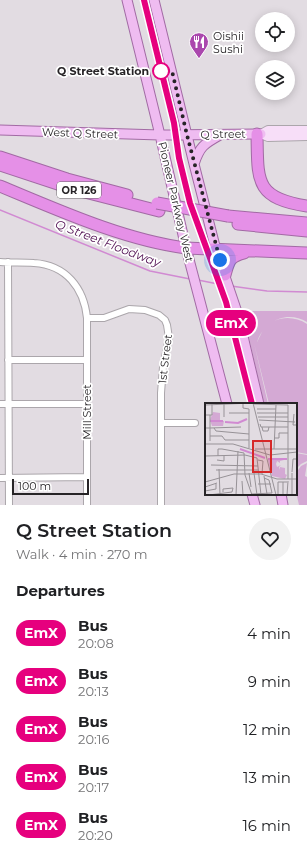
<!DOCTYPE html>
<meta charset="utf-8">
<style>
:root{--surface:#fff;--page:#f2f2f2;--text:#202124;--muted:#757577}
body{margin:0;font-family:Montserrat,sans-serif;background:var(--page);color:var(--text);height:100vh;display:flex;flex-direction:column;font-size:15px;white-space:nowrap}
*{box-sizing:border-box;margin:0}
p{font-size:13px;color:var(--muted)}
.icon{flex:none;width:22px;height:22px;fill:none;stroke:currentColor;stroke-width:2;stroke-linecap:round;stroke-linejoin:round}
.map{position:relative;height:505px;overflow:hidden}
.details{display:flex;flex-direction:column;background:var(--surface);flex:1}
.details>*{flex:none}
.badge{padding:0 8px;border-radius:13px;font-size:14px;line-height:26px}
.controls{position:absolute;left:255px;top:12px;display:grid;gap:8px}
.controls a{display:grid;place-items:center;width:40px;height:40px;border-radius:50%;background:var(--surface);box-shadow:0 2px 10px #0003;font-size:20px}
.scale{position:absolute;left:12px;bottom:10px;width:77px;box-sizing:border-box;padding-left:4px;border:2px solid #272427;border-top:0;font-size:11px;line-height:14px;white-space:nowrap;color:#272427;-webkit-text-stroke:3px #fff;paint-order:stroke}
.you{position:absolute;width:20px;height:20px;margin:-10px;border:3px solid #fff;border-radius:50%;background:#1a73e8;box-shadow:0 0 0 6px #1a73e833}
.map>.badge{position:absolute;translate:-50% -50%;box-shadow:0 0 0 2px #fff}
h2{padding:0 16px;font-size:15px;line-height:36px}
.round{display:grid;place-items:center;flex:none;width:42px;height:42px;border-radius:21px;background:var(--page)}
.headline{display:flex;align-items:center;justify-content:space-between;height:68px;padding:0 16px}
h1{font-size:19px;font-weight:600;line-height:30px}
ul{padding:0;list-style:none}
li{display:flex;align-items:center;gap:12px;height:48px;padding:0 16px}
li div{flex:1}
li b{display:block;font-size:15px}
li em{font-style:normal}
li .badge{min-width:44px;font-weight:700;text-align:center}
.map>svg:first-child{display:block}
.green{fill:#d4a9d4}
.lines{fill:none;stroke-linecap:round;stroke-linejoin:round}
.stream{stroke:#d18ad2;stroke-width:1.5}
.street-casing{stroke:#aba6ab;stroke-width:8}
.secondary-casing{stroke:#aba6ab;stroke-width:10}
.primary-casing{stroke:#a26aa4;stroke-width:11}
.highway-casing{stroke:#a26aa4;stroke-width:13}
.street{stroke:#fff;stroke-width:6}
.secondary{stroke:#f7def8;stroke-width:8}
.primary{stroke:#efbcf1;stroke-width:9}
.highway{stroke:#e590e7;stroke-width:11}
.highway-bridge-casing{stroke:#a26aa4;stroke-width:13;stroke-linecap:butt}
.highway-bridge{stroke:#e590e7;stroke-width:11}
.line-casing{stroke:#fff;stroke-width:9}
.line{stroke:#e6007e;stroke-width:6}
.walk{stroke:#272427;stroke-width:4;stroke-dasharray:0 7.2}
.stop-dot{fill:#fff;stroke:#e6007e;stroke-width:2}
.labels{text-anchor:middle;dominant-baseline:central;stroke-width:3.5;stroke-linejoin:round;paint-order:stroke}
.shield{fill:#fff;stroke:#686668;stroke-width:1}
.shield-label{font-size:10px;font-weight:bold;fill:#272427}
.poi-label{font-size:11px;fill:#272427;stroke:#fff;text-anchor:start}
.stop-label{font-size:11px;font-weight:bold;fill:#272427;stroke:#fff;text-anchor:end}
.street-label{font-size:11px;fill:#272427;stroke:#fff}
.water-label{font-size:12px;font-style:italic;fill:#521254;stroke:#fff}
.inset-river{fill:none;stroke:#d18ad2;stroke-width:2}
.inset-road{fill:none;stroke:#979297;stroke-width:1}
.view{fill:#d62828;fill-opacity:0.15;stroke:#d62828;stroke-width:2}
.inset-edge{fill:none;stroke:#272427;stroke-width:2}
</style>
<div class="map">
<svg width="307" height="505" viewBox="0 0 307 505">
<rect width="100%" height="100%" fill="#e2dce2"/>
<path class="green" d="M243,311H307V322C287,310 264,321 257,342C259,339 261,333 264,329C275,316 293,315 307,324V454L296,452V404H269L254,343L268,404H264Z
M296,453L307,455V461L301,464L296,469Z
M307,463L305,476L307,477V505H299L296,492V473L301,466Z"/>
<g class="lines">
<path class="stream" d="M0,210L150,271L190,279
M198,280L223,285
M231,286L267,291L307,292"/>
<defs>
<path id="street" d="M0,262C11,263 23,262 34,263C66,265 84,288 87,318V505
M8,262L9,505
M87,318H104L129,309L145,310L159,315L165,320L167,325L169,338L163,367L161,393V505
M8,360H87
M0,404H87
M161,423H195
M0,478L87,477"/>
<path id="secondary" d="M261,134L268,137L307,136
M261,134L268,130H307"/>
<path id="primary" d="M127,0L160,135L186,248L227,404
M154,0L194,164L216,250L238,315L259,404
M0,130L160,135L261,134
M194,164C200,146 204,144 220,135
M252,494L255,505
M281,494L283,505"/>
<path id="highway" d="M257,134C258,180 254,198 307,206
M0,157L67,179L127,195
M0,165L73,189L159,211
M0,186C58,210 124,240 186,248L307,253
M228,216L307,223
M238,224L307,231
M225,275C229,261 229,257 244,253"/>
</defs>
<use href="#street" class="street-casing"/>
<use href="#secondary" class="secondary-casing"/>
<use href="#primary" class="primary-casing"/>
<use href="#highway" class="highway-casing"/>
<use href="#street" class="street"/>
<use href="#secondary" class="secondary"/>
<use href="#primary" class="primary"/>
<use href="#highway" class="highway"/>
<defs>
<path id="highway-bridge" d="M157,203L228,216"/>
</defs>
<use href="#highway-bridge" class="highway-bridge-casing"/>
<use href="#highway-bridge" class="highway-bridge"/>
</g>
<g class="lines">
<defs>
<path id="line" d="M144,0L174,123L179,158L190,203L226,302L252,404"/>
</defs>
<use href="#line" class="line-casing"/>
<use href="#line" class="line"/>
<path class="walk" d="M161,71H172L187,135L220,260"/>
</g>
<defs>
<symbol id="restaurant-pin" viewBox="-11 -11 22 30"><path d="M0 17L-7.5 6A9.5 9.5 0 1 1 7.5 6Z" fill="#aa47ad" stroke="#fff"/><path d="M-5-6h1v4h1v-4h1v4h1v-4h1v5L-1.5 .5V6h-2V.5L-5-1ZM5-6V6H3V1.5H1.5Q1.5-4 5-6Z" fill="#fff"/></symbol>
</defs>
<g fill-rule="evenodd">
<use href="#restaurant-pin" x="188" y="31" width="22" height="30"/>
</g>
<circle class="stop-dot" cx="161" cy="71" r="8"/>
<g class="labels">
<rect class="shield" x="57" y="182" width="44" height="16" rx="3"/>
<g class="shield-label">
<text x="79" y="190">OR 126</text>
</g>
<g class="poi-label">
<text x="213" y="36">Oishii<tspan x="213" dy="13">Sushi</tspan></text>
</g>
<g class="stop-label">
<text x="149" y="71">Q Street Station</text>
</g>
<g class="street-label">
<text transform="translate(80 133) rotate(2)">West Q Street</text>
<text transform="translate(223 134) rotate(-1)">Q Street</text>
<text transform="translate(176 202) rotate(77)">Pioneer Parkway West</text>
<text transform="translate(165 359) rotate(-83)">1st Street</text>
<text transform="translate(87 412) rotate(-90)">Mill Street</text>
</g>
<g class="water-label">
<text transform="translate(108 243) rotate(21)">Q Street Floodway</text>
</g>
</g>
<g transform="translate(205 403)">
<rect width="92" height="92" fill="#e2dce2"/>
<path d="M63,57H79L75,58V60L72,58L71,61L72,64L76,62L74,64V67L75,64L80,65V71L82,72L80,76L67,73Z" fill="#d4a9d4"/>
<path d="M8,9L15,10V18H19L18,23H7L5,17Z" fill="#d4a9d4"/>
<path class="inset-river" d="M5,18H18M20,19L33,20L42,16M35,46L60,55M63,56H82"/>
<path class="inset-road" d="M38,0V5L44,6V45M48,0L71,92M19,1V14M49,1L83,2V76M0,2L47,0M52,6H71M24,10H44M52,10H83M89,11L88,22H92M0,12H7V1M53,14H83M54,17L90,19M55,21L56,24H83M57,24L58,28H63L64,24M0,25H5V12M9,25L11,28L44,31M5,33H17L20,37H44M69,35H74V30H83M5,38V25L36,24M0,41H28L65,52L92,49M50,46H64M64,46H92M69,46L71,2M0,53L40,52L52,55L56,92M13,53V46H17L39,50L40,72L47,92M12,57L19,58V53M53,57L58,58L57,71M6,62L53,63M14,66L15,92M11,67H53M87,69L88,56H92M44,70L46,84M49,70L52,92M59,73L62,91M37,78L38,92M0,79L29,71H56L72,76H92M53,81H66M0,84L12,80M0,88L11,86V81M18,89V86L28,85M47,91L67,90L64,77L59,75M4,92L27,89L28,85M31,92L33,48M73,92V79H82M78,92V79M82,92L83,78M87,92V70"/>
<path class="view" d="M48,38H66V69H48Z"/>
<rect width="92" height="92" class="inset-edge"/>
</g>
</svg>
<div class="controls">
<a><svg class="icon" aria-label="locate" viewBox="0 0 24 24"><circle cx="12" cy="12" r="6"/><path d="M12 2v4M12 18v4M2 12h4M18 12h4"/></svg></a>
<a><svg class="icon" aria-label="layers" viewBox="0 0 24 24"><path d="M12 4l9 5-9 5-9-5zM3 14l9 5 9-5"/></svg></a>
</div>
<div class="scale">100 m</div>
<div class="you" style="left:220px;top:260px"></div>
<b class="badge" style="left:231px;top:323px;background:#e6007e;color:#fff">EmX</b>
</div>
<section class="details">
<div class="headline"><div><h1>Q Street Station</h1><p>Walk · 4 min · 270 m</p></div><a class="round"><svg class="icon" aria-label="heart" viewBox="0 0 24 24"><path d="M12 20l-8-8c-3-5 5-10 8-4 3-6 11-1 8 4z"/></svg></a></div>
<h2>Departures</h2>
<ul>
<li><span class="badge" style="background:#e6007e;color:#fff">EmX</span><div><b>Bus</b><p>20:08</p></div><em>4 min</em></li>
<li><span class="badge" style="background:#e6007e;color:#fff">EmX</span><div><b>Bus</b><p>20:13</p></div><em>9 min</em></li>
<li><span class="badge" style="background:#e6007e;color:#fff">EmX</span><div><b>Bus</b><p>20:16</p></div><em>12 min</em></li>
<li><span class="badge" style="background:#e6007e;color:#fff">EmX</span><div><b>Bus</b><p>20:17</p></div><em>13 min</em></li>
<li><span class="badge" style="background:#e6007e;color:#fff">EmX</span><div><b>Bus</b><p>20:20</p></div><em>16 min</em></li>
</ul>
</section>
